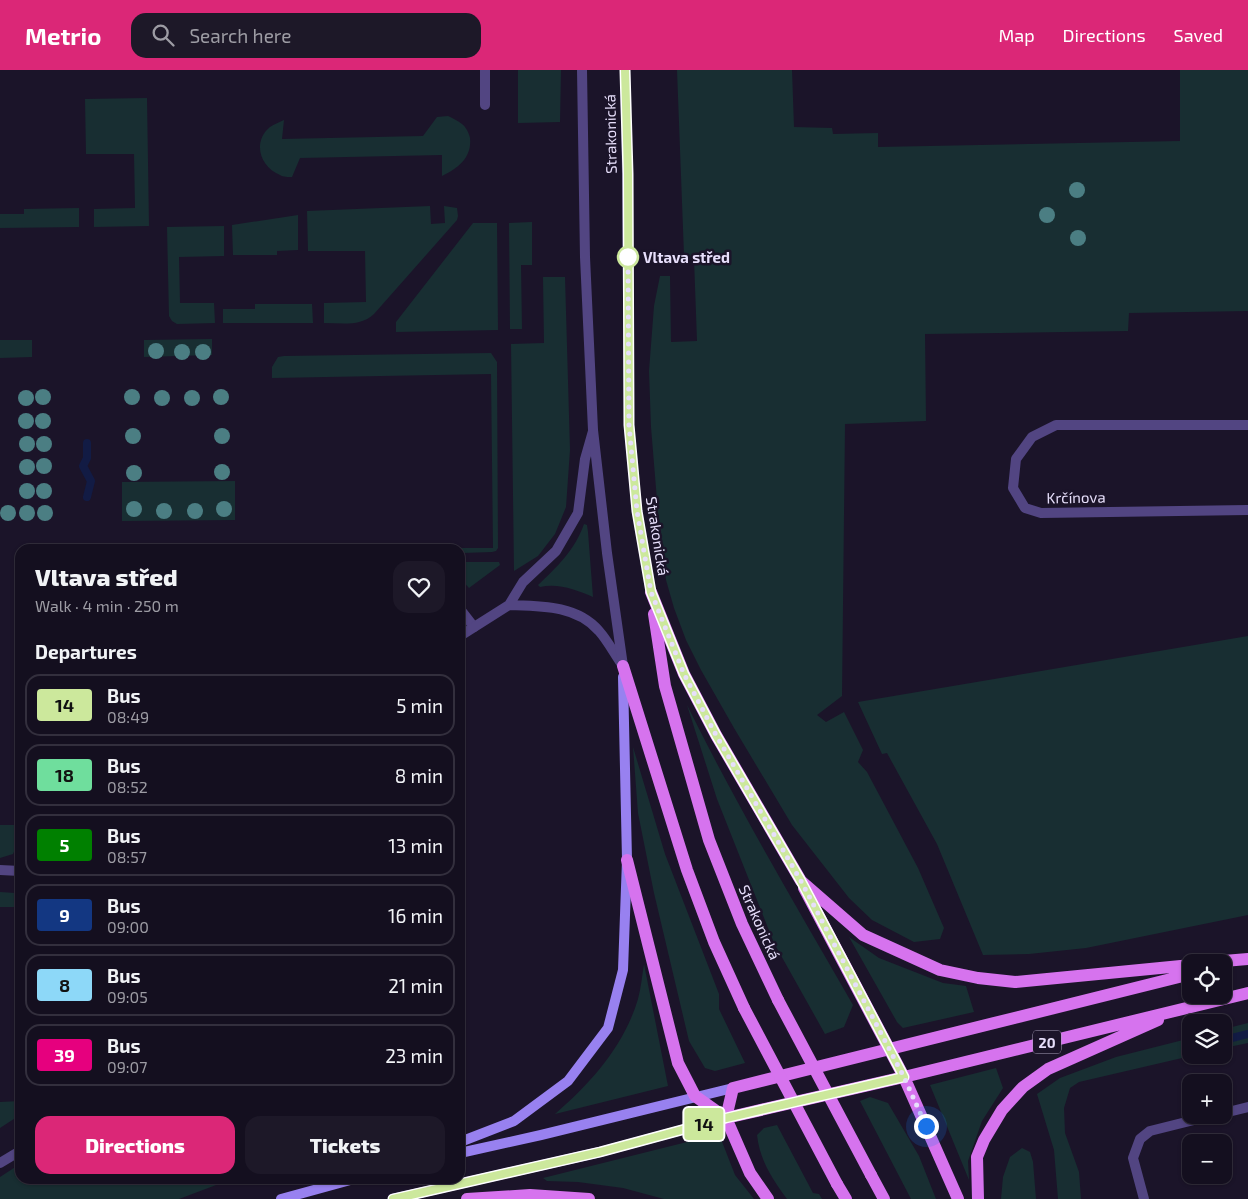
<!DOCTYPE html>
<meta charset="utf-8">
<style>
:root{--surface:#140f1f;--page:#1d1828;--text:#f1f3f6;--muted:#9d9ca4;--line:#332f3d;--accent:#db2777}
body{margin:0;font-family:"Exo 2",sans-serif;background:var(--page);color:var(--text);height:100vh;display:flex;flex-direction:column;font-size:19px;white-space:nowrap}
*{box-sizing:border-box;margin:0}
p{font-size:16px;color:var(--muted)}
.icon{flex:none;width:28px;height:28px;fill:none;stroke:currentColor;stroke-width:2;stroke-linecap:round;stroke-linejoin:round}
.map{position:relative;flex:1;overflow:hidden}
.details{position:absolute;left:15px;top:474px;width:450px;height:640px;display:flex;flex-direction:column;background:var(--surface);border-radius:15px;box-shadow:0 1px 4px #0004,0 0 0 1px var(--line)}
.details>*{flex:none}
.badge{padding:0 10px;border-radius:4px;font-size:18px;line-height:32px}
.controls{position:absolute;left:1182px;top:884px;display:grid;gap:10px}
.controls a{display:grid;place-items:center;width:50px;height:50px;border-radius:10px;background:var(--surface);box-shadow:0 1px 4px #0004,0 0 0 1px var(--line);font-size:25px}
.you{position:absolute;width:25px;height:25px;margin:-12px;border:4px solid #fff;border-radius:50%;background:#1a73e8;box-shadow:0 0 0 8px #1a73e833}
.map>.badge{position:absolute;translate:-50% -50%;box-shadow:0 0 0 2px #fff}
h2{padding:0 20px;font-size:19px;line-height:45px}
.round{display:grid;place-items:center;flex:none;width:52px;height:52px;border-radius:15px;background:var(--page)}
.head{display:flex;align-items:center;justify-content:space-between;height:85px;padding:0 20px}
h1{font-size:24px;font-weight:800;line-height:38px}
.action{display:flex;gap:10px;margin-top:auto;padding:10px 20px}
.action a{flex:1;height:58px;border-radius:15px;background:var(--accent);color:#fff;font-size:20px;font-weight:800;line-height:58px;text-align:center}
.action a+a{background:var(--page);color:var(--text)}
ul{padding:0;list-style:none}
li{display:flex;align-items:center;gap:15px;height:62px;margin:0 10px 8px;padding:0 10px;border:2px solid var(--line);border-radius:15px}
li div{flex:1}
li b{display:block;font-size:19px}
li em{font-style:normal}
li .badge{min-width:55px;font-weight:700;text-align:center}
header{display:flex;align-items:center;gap:30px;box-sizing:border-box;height:70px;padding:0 25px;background:var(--accent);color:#fff}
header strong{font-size:24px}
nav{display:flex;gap:28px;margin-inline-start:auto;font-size:18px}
.search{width:350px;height:45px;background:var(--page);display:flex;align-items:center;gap:12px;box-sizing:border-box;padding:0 18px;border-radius:15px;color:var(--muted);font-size:19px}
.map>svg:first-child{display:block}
.green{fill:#182e32}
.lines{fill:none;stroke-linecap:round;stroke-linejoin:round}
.stream{stroke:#121b44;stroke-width:8}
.service{stroke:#524582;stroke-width:10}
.minor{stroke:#524582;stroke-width:10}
.tertiary{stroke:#524582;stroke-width:10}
.secondary{stroke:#9881f0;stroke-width:10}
.primary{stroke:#d673ee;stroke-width:12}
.primary-bridge{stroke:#d673ee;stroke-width:12}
.tree{fill:#4b7e83}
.line-casing{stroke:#fff;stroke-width:11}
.line{stroke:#cce89c;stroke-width:8}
.walk{stroke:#e7dffb;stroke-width:5;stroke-dasharray:0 9}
.stop-dot{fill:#fff;stroke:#cce89c;stroke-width:2.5}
.labels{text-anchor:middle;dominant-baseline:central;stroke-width:5;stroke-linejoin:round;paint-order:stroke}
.shield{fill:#1b1429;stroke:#aaa2bc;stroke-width:1}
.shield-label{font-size:14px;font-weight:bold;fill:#e7dffb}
.street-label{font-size:15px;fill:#e7dffb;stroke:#1b1429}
.stop-label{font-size:15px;font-weight:bold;fill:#e7dffb;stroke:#1b1429;text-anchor:start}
</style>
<header>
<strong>Metrio</strong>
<div class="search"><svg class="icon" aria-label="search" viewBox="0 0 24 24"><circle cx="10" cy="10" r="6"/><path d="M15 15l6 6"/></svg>Search here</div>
<nav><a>Map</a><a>Directions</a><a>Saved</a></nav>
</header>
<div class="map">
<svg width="1248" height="1129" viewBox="0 0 1248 1129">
<rect width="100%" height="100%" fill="#1b1429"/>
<path class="green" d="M518,0H561L560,52L518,53Z
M677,0H792L794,57L832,58L833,64L878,63V77L1180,71V0H1248V241L1129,243L1128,261L925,264L926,351L845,354L842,626L817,645L826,652L844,642L863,680L858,692L867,702L918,798L944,858L940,869L914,872L872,850L849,828L792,755L734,658L701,600L686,570L674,538L666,510L661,479L651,357L649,301L654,236L660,206H670L671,272L697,271L694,189L684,191V185Z
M147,28L149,156L94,157V139L135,138L134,84H86L85,29Z
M448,46C453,48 458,51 462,54C466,57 469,63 470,68C472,87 459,98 442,106V85L300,88L292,107C289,107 283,107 280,105C260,97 252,72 270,57C274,54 280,52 284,50L282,69L423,66L437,47Z
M430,136L431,154L445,153L444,136L457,138L458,146L457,150L374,244C360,257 342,253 324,253V233L366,232L365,181H308L307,141Z
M79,138V157L0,158V144H24V139Z
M298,145V180L277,181V185H233L232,155Z
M532,152V195H521L522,259H510L509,153Z
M473,153H497L498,260L396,262V252Z
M224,156V186L179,187L180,233H214L215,253L177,254L172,251L169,246L167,157Z
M543,207H565L570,380L566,437L555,464L538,486L514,501L511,274L544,273Z
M255,234H312L313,253H223V239H255Z
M212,269V285L144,287V270Z
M0,270H32V287L0,288Z
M491,283L497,292L498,478L496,481L492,482L462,483L460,482V479L457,478H493L491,304L272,308V297L278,287L284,286Z
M235,411V450L122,451V412Z
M584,454L587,455L588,462L593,527C576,520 559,513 540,517L538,515C557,497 575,480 584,454Z
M460,492H499L500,495L469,518L461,509Z
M1248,566V845L1086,878L1029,884L983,885L937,774L887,683L882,684L858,632Z
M687,635C738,738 796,836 853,935L844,957L825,964L774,873L717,729Z
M633,677L665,784L719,924V939L745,993L715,1001L705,998L689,971L654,823L638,743Z
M0,755H15L16,777L13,784L0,788Z
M0,822L15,823L16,837H0Z
M849,867L879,888L943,913L966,916L974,942L903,958L897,952Z
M644,894L668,1016L555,1044C591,1013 624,976 638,929C641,918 642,906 644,894Z
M1248,953V973L1224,978V959Z
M1191,968V985H1195L1079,1012L1070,1018L1064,1038L1065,1063L1079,1102L1081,1129H1058L1054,1080L1037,1024L1060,1008L1116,987Z
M996,998L1003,1018L982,1051L968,1091L969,1110L930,1015Z
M870,1027L888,1033L919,1086L936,1129H911L860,1031Z
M20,1031V1045L0,1058V1032Z
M777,1055L813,1123L819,1124L822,1129H787C772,1108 760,1091 757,1065L764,1058Z
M719,1064L735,1105L754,1129H664L623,1118L578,1112L547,1111L543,1108Z
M1022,1078L1030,1082L1033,1092L1036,1129H1001L1003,1107L1010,1087Z
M20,1094V1109H232L179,1129H0V1107Z"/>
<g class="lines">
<path class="stream" d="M87,373V388L83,396L91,411L87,427
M1224,970L1248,964"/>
<path class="service" d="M460,539L474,557
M1224,1043L1248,1037
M1144,1129L1133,1088L1140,1069L1150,1061L1214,1045"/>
<path class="minor" d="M485,35V0
M1248,355H1056L1032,367L1016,389L1013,418L1025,438L1041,443L1248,440
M509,535C540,536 577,535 599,561C608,571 615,585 623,596
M460,566L509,535L523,512L556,481L578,443L585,389L593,361
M0,800L20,801
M0,1093L20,1081"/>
<path class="tertiary" d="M582,0L585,187L593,360L607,483L623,596
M625,0L627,104L629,355L637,441L651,522"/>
<path class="secondary" d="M460,1072L514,1051L568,1011L608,958L623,900L627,790L623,607
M460,1083L541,1065L733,1018
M281,1129L354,1109
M393,1129L600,1082L726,1048"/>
<path class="primary" d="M651,522L684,604L716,665L801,811L863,865L940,900L978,908L1015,912L1191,895
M654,544L665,616L709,770L742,854L778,930
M623,596L687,800L714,872L744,938
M627,790L678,993L695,1026L726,1048L750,1103L768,1129
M804,818L904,1007L958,1129
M1212,892L1248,889
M726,1048L904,1007L1248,923
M726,1048L733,1018L1191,904
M871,1105L884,1129
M837,1114L846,1129
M467,1129L530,1125L589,1129
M978,1129L977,1087L984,1070L1002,1040L1023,1017L1048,999L1158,950"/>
<path class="primary-bridge" d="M778,930L871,1105
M744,938L837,1114"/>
</g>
<g class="tree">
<circle cx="1077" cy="120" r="8"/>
<circle cx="1047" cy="145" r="8"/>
<circle cx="1078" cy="168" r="8"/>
<circle cx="156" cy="281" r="8"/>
<circle cx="182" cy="282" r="8"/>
<circle cx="203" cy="282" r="8"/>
<circle cx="43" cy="327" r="8"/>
<circle cx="132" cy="327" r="8"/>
<circle cx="221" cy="327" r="8"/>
<circle cx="26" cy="328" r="8"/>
<circle cx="162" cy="328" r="8"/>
<circle cx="192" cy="328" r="8"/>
<circle cx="26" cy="351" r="8"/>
<circle cx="43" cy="351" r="8"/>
<circle cx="133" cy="366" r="8"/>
<circle cx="222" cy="366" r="8"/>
<circle cx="27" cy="374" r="8"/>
<circle cx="44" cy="374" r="8"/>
<circle cx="44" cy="396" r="8"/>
<circle cx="27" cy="397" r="8"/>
<circle cx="222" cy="402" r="8"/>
<circle cx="134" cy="403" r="8"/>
<circle cx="27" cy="421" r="8"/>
<circle cx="44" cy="421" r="8"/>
<circle cx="134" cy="439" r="8"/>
<circle cx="224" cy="439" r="8"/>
<circle cx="164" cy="441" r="8"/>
<circle cx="195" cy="441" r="8"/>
<circle cx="8" cy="443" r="8"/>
<circle cx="27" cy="443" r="8"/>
<circle cx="45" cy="443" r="8"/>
</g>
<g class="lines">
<defs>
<path id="line" d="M393,1129L600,1082L726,1048L904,1007L801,811L716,665L684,604L651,522L637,441L629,355L628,104L625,0"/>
</defs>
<use href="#line" class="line-casing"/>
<use href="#line" class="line"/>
<path class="walk" d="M628,187V181L629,355L637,441L651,522L684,604L716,665L801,811L904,1007L926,1056"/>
</g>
<circle class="stop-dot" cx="628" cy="187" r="10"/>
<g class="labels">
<rect class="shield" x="1033" y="960.5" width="28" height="23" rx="4"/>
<g class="shield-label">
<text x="1047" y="972">20</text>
</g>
<g class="street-label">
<text transform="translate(610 64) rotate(-91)">Strakonická</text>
<text transform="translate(1076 427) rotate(-1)">Krčínova</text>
<text transform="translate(658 466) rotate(81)">Strakonická</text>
<text transform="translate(760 852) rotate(66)">Strakonická</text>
</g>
<g class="stop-label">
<text x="643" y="187">Vltava střed</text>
</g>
</g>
</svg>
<div class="controls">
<a><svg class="icon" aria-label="locate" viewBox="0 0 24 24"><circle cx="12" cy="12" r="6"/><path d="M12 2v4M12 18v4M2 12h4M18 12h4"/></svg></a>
<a><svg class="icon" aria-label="layers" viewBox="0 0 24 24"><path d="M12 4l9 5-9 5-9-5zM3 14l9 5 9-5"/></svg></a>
<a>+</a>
<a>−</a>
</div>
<div class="you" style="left:926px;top:1056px"></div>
<b class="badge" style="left:704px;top:1054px;background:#cce89c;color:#111">14</b>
<section class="details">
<div class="head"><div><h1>Vltava střed</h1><p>Walk · 4 min · 250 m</p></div><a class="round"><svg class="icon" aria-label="heart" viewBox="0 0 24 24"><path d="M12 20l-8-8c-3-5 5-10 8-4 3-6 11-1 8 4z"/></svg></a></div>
<h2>Departures</h2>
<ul>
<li><span class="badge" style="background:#cce89c;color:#111">14</span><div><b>Bus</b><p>08:49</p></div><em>5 min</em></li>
<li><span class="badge" style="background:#6fde9d;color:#111">18</span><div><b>Bus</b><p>08:52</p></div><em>8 min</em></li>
<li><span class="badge" style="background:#008000;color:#fff">5</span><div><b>Bus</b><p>08:57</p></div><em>13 min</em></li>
<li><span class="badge" style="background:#133782;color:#fff">9</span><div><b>Bus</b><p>09:00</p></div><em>16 min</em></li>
<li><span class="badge" style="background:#8dd8f8;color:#111">8</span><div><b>Bus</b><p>09:05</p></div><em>21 min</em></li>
<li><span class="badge" style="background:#e6007e;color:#fff">39</span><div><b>Bus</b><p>09:07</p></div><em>23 min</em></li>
</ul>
<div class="action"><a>Directions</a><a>Tickets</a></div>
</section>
</div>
